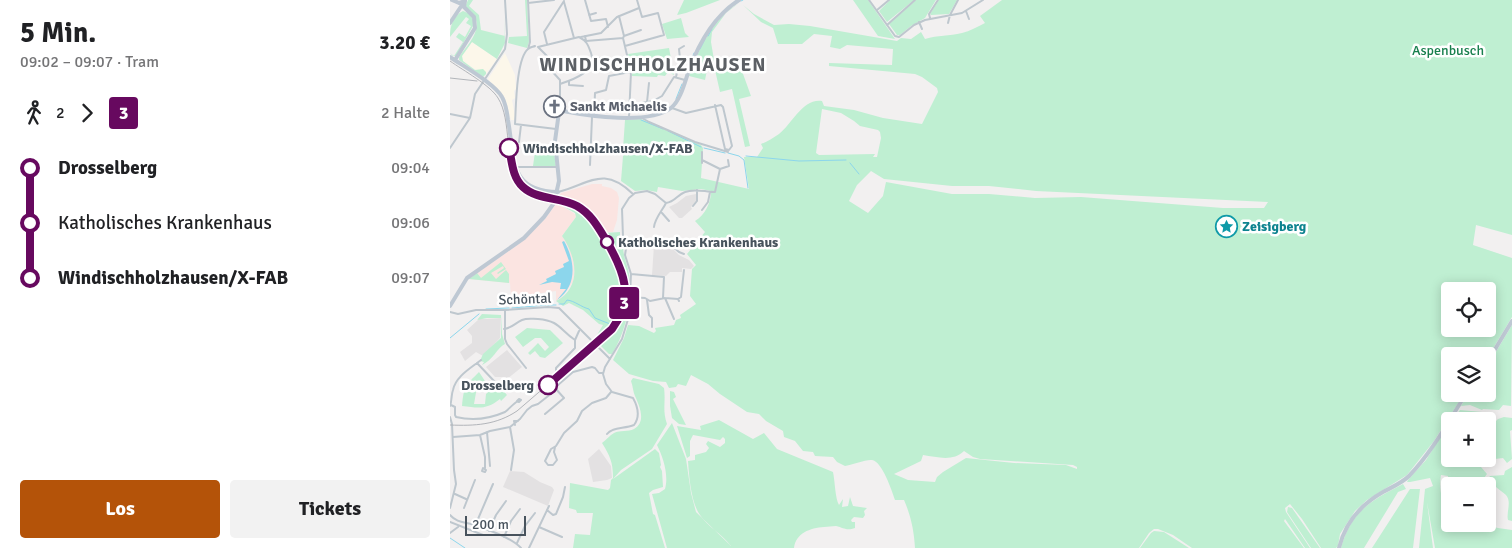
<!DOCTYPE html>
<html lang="de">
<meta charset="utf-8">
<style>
:root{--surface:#fff;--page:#f2f2f2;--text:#202124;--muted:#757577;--accent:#b45309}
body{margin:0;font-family:Signika,sans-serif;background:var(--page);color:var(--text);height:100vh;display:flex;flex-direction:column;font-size:19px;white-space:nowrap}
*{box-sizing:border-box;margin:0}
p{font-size:16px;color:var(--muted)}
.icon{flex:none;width:28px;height:28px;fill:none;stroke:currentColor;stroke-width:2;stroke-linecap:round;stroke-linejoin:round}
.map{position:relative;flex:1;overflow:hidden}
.details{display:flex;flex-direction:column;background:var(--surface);width:450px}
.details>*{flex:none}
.badge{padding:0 10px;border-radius:4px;font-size:18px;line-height:32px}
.buttons{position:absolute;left:991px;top:282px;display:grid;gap:10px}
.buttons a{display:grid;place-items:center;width:55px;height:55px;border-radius:5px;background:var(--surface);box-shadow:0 2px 12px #0003;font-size:25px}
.scale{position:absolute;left:15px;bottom:12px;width:61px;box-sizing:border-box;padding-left:5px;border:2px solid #48535d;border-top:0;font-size:14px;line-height:18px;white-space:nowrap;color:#48535d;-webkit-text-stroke:4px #fff;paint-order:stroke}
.map>.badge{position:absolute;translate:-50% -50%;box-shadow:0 0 0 2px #fff}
.legs{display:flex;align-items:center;gap:8px;height:55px;padding:0 20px;font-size:16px}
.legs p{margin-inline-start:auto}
.overview{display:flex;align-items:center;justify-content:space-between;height:85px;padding:0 20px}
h1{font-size:28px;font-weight:700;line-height:38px}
.button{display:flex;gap:10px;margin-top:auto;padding:10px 20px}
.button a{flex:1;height:58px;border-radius:5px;background:var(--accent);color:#fff;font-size:20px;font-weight:700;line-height:58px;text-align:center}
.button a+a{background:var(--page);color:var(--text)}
ul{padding:0 20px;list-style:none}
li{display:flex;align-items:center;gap:18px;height:55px;font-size:19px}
li i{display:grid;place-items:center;width:8px;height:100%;margin:0 6px;background:currentColor}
li i::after{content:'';width:12px;height:12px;margin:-6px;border:4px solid;border-radius:50%;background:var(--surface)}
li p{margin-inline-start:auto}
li:first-child i{background:linear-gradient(#0000 50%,currentColor 0)}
li:last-child i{background:linear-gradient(currentColor 50%,#0000 0)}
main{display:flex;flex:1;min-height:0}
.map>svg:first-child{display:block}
.commercial{fill:#fcf7ea}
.education{fill:#e3e1e2}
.medical{fill:#fbe4e1}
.green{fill:#bfefd2;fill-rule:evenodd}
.water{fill:#8cd6ec}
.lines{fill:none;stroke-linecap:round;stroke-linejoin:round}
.stream{stroke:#8cd6ec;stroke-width:1}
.street{stroke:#bec7ce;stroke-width:2}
.secondary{stroke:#bec8d3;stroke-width:4}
.tram{stroke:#b2b5ba;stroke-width:1}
.line-1-casing{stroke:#fff;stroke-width:11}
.line-1{stroke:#67095f;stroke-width:8}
.stop-1-dot{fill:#fff;stroke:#67095f;stroke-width:2.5}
.labels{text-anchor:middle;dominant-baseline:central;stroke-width:5;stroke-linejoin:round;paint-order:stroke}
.park-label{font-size:14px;fill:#187f4d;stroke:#fff}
.worship-label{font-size:14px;font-weight:bold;fill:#5b616d;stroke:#fff;text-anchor:start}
.stop-label{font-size:14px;font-weight:bold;fill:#48535d;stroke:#fff;text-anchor:start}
.culture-label{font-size:14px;font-weight:bold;fill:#0d838f;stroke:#fff;text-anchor:start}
.street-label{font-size:14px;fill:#48535d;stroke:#fff}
.district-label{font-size:19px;font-weight:bold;letter-spacing:1px;fill:#5c6065;stroke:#fff}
</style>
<main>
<section class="details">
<div class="overview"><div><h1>5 Min.</h1><p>09:02 – 09:07 · Tram</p></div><b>3.20 €</b></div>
<div class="legs"><svg class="icon" aria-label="walk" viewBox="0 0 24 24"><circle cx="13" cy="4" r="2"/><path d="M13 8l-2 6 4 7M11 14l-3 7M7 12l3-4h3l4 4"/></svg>2<svg class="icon" aria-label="forward" viewBox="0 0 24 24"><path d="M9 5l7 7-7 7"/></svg><b class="badge" style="background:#67095f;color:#fff">3</b><p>2 Halte</p></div>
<ul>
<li><i style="color:#67095f"></i><b>Drosselberg</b><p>09:04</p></li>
<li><i style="color:#67095f"></i><span>Katholisches Krankenhaus</span><p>09:06</p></li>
<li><i style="color:#67095f"></i><b>Windischholzhausen/X-FAB</b><p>09:07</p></li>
</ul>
<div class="button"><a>Los</a><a>Tickets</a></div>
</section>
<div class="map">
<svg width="1062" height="548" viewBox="0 0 1062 548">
<rect width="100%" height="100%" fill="#f2f0f0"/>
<path class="commercial" d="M22,42L47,59L36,74V72L26,70L13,61L12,56Z
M55,53L65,75L66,89L64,91L65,98L62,100L65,116L64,120H61L55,98L38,79Z"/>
<path class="education" d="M246,194V202L241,207L242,209L232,218H229L219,207L227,203L236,196Z
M206,243L218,244L229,255L239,260L244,266L241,269L232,268V272H220L216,276L202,275L204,245Z
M36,319L51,318L50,338L33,356L26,352L15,361L10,352L22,343V336L17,330L29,319Z
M57,350L72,367L57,379L56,377H45L36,367Z
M149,449L161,466L162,478L157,480L143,482L138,459Z
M60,471L74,472L90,482L102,487L104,490L98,506L53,487Z"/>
<path class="medical" d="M142,184H152V186L161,188L167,192L169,198L167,220L163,232H153L145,220L136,211L109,196L111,193Z
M107,203L125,214L126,217L112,236L120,248L125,268L123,282L113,296L106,301V291L61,297L60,283L19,279L69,244L95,219Z"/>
<path class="green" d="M18,0H23L19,6L29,15L31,30L55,36L54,14L55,43L47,59L22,42L12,56L13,61L25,70L33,69L36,72V74L33,77L9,60V57C16,47 30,33 26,20C24,15 19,11 15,7Z
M75,0H77L79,42L77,48L58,43L59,37L77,36Z
M234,0H270L236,13L227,15Z
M403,0H418L445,39L428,36Z
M440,0H464L437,22L429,11Z
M466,0H486L475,18L461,26L450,35H447L439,24Z
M489,0H507L499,14L481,15L480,14Z
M552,0H1062V235L1026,225L1023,245L1062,258V317L1038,357L1000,356V394H1014L984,441L957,475L917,500L905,511L890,534L888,546L886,548H871L852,519L840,504L835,508L836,512L860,548H855L835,519L834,521L854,548H742L723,535L708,529H704L699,533L689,548H465C464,531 461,516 454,500H445C442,491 432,461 422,460C417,459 401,465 395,466L387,462L383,457L365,456L363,452L353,451L345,441L334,437L333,431L316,421L309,414L297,412L270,394L258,384L241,375L236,386L228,384L226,387L219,388L216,382L203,381L179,374L163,360L174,338L178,325L189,326L204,333L206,331L205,328L224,325L226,320L231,318L230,315L246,304L240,296L242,269L246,265L237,254L255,232L245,221C255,215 261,203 261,191L251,189L232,191L208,187L207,192L196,190L185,191L171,181L173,156L175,151L173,149L175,120L191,119L251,145L253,148L251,178L299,189L294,157H307L313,148L311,144C317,142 323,138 329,134C342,124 353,98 372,101L374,106L404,110L433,118L472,124L488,92L487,88L472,77L465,74L379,66V63L442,65L443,49L397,45L390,49L380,47L382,36L364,34L352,44H328L323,28L311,22L293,5L304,14L324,25L339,24L360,26L447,41L451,38L461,39L471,32L475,39C488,35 499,36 512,33C520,31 527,27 535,23L530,16ZM372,109L391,113L404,121L410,126L428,130L430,132L431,138L427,157H423L425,154L369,155L366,153ZM421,171L434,179L502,186H539L586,191L818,202L814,208H773L631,197L585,198L539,194H502L436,182L433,196L418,213L399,201L407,185ZM1000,291H1038V329H1000ZM514,451L523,457L530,459L623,465L627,467V469L616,465L564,463L516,458L493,472L487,477L485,482L458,480L444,474L471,461L473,455C487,457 503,462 514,451Z
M289,3L276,13L262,32L261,42L265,66L288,60L301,96L289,99L300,146L295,147L282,89L270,92L265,70H257L255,80L239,76C249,48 263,19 289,3Z
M13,11L20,14L23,19V26L6,56H3L0,53L4,56L13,42L6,37L9,33L15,37L21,26L16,23L19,19L16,17L0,37C0,26 3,16 13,11Z
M231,18L235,33L239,37L217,39L212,24Z
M219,48L224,75L218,72L215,76L208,75L207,77L182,76L178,54Z
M93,150H96V152H104L106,167L83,166L85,152H93Z
M107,202C131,208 143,222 155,243C179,283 184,309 146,342L144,340L153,325L149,324L133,310L119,303L113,306L106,301C133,287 126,256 112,236L126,217L125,213L107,203Z
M170,232V238L174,240C171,253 177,262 179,274C183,300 176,332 162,354H159L149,344C191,305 179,278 154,233Z
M51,262L56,269L48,274L47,273L54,268L53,266L41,273L46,279L56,270L59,274V283L19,279L27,273L31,278Z
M32,314L51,315L52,334L55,344C47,348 43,360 32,365L34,362L30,361L33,354L51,338V318H37L27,320Z
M1062,325L1061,406L1053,405L1049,410L1033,409L1032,410L1020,405L1011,406L1018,394H1038V365Z
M77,328L100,330L113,343L95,358L90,357L85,351L80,355L78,353L88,343L95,351L99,347L91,338H85L73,347L65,337Z
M29,372L35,381L27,387L24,404H35L36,394L43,387L45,391L50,387L57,395L51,401L50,399C36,410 29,408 12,406C14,386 15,386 29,372Z
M183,378L209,384L214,388C216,403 212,409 217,424L202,449L171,470L163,479L205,449L209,453L211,465L210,467L212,471L213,487L203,490L199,493L203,514L205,515L215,548H123L125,534L140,535L143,513H127L126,510L119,508L120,483L158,490L160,488L161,480L163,478C163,462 160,456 152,443C156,440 160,435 164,433C170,430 178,432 184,429C197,422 189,405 185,396C183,392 183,386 181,381Z
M220,391L224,392L226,397L223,399L236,425L229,424L222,418L220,406Z
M1010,410L1032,412L1031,421H1001Z
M1054,417L1062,418V430L1060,431L1062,459L1057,463L1053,458L1037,460L1031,467L1037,474L1028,486L1005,480L1003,482L998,480V476L991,475C989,488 991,503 1000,514V524H1031L1048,528L1062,530V548H985L977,502L983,548H969L975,489L983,486L980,478L960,482H957L958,480L976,460L1000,422V459H1038V423L1043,424L1048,419Z
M269,420L303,439L314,433L327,449L383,472C385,481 385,498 389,505L393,499L392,507L398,506L400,497L403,506L417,508L414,511L415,515L413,518L404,517L401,520L402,522H405V528C397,531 394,528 386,526C382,526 378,527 374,527C360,528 346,533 344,548H217L202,494L209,493L215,489C219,475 213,457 207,445L222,423L236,459L241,493L246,512L281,546C272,534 258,527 250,515C241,503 239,476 238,461L245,460V455L256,452L259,448L256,444L258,441L270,447L275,443V439L273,437L270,440L243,435L240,441V456L237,458L227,426L251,430L250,426Z
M1062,467V521L1058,520C1056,512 1062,502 1056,495C1053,492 1049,490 1046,487L1038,489V486H1033L1040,476L1054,475L1055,471Z
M953,484L956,489L948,492L914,548H891C901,511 922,500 953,484Z
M960,489H970L963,548H922Z
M838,507L842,508L870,548H861L837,512Z
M704,531L714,532L739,548H690L701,533Z"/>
<path class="water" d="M114,241C125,260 128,286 107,300L116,289H110L111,283L102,282L89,285L97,281L96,279L106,274L105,271L114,267L113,264L119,261L112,242Z"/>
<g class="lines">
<path class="stream" d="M291,1L293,0
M258,36L262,29
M250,49L255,39
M238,68L244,53
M226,99L232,84
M191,120L213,129
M218,131L251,147
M254,148L275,153
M278,153L289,156L294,160L298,188
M296,156L349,161L396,160
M400,163L409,174
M109,304H114L117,300C125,301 131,307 139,309L145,318L160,324
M98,305H106
M62,308L97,305
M36,309L59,308
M0,338L29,314
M0,538L15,548"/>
<path class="street" d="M78,0L80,42L78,49
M135,0L141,21L156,19L158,27
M419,0L445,36L449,37L464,25L475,20L512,13L533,0
M114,2L124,38
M78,3L104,0
M427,10L439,0
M516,11L519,19
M139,15L146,13
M480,18L479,14L488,0
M469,22L472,29
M498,23L500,15L508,0
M437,25L465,0
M135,36L136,41L173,38L174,36L169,16
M174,36L191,30
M131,37L151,33L167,17L189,8
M173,38L181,72L179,117
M97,44L94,32L114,1
M85,46C83,47 80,47 78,49C66,59 66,108 65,124L106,129
M175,46L214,35L208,13L192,17L187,0
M88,47L129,37C137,41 138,45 141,53C147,71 125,79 110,84
M88,47L97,56L99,68L110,80V112
M142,60L150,58
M226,77L230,59L229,49L234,46
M119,81V85L133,86
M197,102L199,83
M180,105L203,101L212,96L224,77L235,80
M265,105L275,149
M222,108L236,113L271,105L273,107L282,146L279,150L275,149
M0,114L20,118
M144,116L145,93L156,90L159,76L180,72
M192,118L199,122L245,142L278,152
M69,142L71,125
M0,148L20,118L25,94L55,49L57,34L55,0
M252,160L270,169
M252,163V152
M140,165L142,117
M66,167H106
M108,192C140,184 153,165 183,194
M243,206L247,201V190
M252,210L258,202L260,192
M212,213L219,221
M204,227C205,218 212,211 216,203
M234,254L229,252L216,241C202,239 188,246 175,241L173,237L172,209L179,198L185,193L197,191L205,194L216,203C225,202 227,195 235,192C244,188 255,192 265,192L270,169L279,166L278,160
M181,274L214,277L213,298
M180,297L195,298L200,301L215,298L228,299L229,301
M215,298L224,319
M228,299L231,297L234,270
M197,300L199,315L202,318V327
M55,310V339L57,344L76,368
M0,312L8,314L26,310H55L98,307L109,308L160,359
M54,329C62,328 65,323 72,320C77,318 82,319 88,319C110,321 109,329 125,340
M27,363L45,382
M106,370V368L125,348V340L129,331
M69,399L71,400L69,402L67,401Z
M1,405L5,407V415L6,417C23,421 39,419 55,412C59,409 63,404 68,401
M0,406C2,401 1,395 3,390C6,376 21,368 31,360
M95,414L114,398L105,388
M0,417L2,424L4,470L6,484L0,508
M65,425L64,421H68
M60,427L64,450L61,470
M37,432L40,466
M157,434C162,427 174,429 184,425C190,417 188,407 183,398L162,392L156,384L153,374L155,367L172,339L179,316L181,274L175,255L177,242
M30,435L35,457V468
M3,437L30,435L40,431L60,427L70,419L77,410L82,406L88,404L102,393L108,385L123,372L142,367L145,368L149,373H153
M105,447L104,452L107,460L103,465H98L95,461L101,449L106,446L114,433L127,421L132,411L142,403L156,398L161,392
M33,468L36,470L35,472L32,471Z
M5,494L16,499
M14,508L25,480
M97,510L103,515L106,514L113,497L115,487
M0,515C6,522 13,522 21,524C35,528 62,538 71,548
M0,522L33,535
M25,526L43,484
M89,527L112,537
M39,531L46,515L56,501
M0,533L8,527
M54,537L61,521L70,509
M67,543L75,526L85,513
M79,548L99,506"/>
<path class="secondary" d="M2,0L9,3L15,1
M0,23L14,2
M0,57C13,66 45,84 52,97C56,104 57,112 58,120C65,158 58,191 108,192
M5,60L25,28L24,17L14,7L15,1
M0,306L17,278L74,238L94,217L104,203L109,181L105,141L109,112L113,111C139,116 199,125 221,108C231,100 235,81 239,70C249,43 264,16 289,0
M1038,361L1062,321
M889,548C895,523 910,505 933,492C942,487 952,483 959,476C982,452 998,422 1016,394"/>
<path class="tram" d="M0,61C14,71 40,85 48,98C62,120 54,163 69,183C83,200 110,196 128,207C142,215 149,228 157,242C175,272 186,302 159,332L67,411C46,425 25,426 0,425
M0,78L27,81"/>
</g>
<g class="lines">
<defs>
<path id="line-1" d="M59,148C62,161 62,177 73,187C87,200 110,197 127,206C141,214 148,227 156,240C174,271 185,297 162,329L98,385"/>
</defs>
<use href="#line-1" class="line-1-casing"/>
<use href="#line-1" class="line-1"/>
</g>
<defs>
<symbol id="church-ring" viewBox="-11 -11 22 22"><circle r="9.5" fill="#fff" stroke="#6b7280" stroke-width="1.5"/><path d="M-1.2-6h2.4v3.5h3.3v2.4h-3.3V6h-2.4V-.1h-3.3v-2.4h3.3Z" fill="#6b7280"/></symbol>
<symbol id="sight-ring" viewBox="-11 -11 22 22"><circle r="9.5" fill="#fff" stroke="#0f9aa8" stroke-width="1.5"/><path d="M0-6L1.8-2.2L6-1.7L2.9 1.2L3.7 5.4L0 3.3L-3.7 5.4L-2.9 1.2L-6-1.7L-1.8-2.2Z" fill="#0f9aa8"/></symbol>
</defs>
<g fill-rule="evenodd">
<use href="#church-ring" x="92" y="94" width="25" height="25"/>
<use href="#sight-ring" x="764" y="214" width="25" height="25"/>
</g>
<g class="stop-1-dot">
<circle cx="59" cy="148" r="9"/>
<circle cx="157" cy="242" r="6"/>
<circle cx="98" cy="385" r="9"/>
</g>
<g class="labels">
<g class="park-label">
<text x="998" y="50">Aspenbusch</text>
</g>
<g class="worship-label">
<text x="120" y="106">Sankt Michaelis</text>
</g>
<g class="stop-label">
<text x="73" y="148">Windischholzhausen/X-FAB</text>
<text x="168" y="242">Katholisches Krankenhaus</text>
<text x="84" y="385" text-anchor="end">Drosselberg</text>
</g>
<g class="culture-label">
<text x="792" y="226">Zeisigberg</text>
</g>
<g class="street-label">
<text transform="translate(75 299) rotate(-2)">Schöntal</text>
</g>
<g class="district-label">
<text x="203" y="65">WINDISCHHOLZHAUSEN</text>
</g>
</g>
</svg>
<div class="buttons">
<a><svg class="icon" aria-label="locate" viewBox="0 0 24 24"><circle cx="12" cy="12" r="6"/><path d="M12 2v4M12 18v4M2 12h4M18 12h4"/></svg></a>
<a><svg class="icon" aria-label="layers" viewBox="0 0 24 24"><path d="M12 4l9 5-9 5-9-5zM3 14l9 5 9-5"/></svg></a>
<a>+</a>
<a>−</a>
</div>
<div class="scale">200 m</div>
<b class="badge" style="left:174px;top:303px;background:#67095f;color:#fff">3</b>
</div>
</main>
